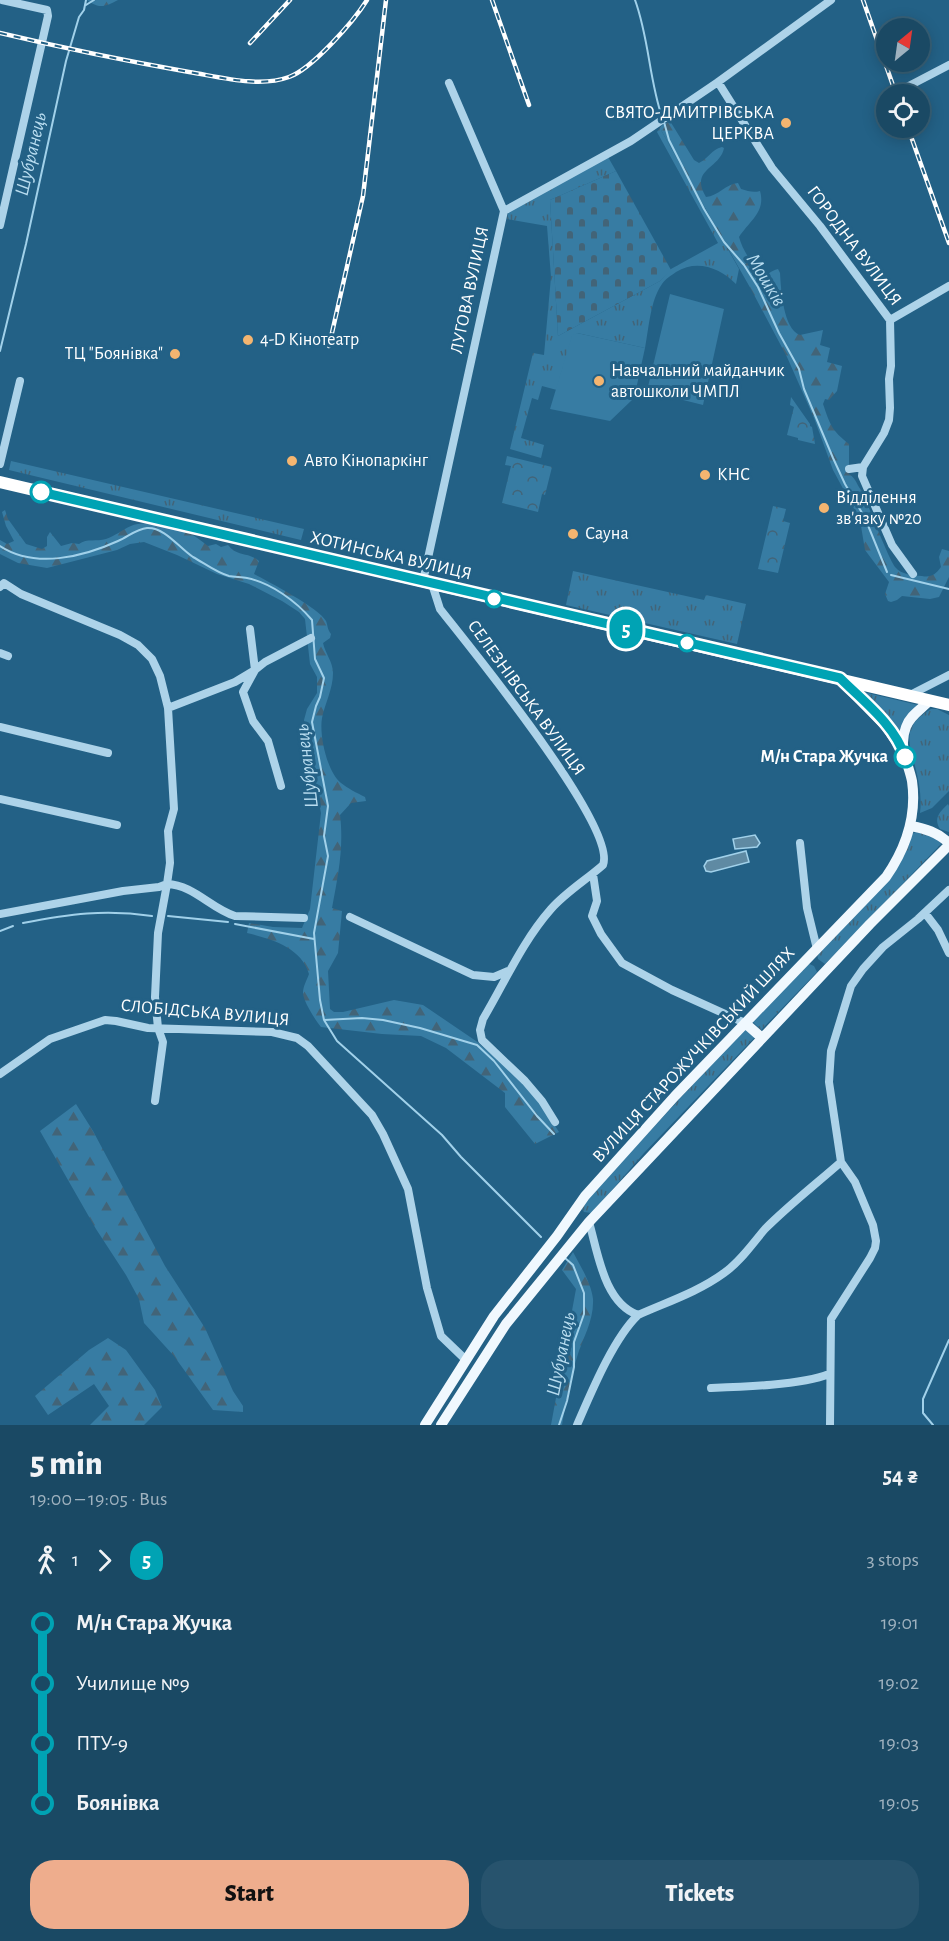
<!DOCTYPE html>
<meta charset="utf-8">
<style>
:root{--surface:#1a4964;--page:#27536d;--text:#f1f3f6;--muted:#9fb2bf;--line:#386178;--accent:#eead8d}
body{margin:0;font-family:"Alegreya Sans",sans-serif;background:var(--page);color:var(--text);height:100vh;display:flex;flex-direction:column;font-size:22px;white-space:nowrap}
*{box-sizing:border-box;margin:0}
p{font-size:20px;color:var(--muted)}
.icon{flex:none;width:33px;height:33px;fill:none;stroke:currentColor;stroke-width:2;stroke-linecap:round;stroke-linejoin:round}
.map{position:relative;height:1425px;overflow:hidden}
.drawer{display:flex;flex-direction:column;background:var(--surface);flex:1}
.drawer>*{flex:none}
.badge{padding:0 12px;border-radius:20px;font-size:21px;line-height:39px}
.needle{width:39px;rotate:29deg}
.controls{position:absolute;left:876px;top:18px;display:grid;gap:12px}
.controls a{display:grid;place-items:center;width:54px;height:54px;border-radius:50%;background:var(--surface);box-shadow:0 3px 15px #0003,0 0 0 2px var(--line);font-size:30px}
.map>.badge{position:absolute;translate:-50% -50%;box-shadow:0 0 0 3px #fff}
.legs{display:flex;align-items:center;gap:9px;height:66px;padding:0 30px;font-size:20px}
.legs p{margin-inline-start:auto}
.head{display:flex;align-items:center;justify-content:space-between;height:102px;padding:0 30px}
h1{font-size:33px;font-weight:800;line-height:45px}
.button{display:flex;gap:12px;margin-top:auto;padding:12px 30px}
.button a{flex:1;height:69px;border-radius:24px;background:var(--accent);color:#111;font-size:24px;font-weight:800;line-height:69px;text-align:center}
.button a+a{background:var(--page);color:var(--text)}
ul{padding:0 30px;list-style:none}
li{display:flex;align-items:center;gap:21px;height:60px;font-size:22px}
li i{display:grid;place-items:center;width:9px;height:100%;margin:0 8px;background:currentColor}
li i::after{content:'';width:15px;height:15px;margin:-8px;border:4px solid;border-radius:50%;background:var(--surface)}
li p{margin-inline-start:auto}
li:first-child i{background:linear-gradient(#0000 50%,currentColor 0)}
li:last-child i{background:linear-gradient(currentColor 50%,#0000 0)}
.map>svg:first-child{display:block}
.grass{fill:url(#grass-tufts)}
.forest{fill:url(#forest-firs)}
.cemetery{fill:url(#cemetery-stones)}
.park{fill:url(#park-crowns)}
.pitch{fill:#377ca3}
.water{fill:#5f8aa3;stroke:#a1d1ea;stroke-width:1.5}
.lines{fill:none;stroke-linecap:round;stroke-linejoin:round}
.stream{stroke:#a1d1ea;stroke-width:2}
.minor{stroke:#add3e9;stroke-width:8}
.major{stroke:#f0f8fe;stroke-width:10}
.highway{stroke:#fff;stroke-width:12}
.rail-casing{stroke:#fff;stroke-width:4.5}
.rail{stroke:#236186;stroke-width:2;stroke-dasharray:7;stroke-linecap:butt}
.line-1-casing{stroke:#fff;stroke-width:14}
.line-1{stroke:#00a3b4;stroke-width:9}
.poi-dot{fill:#f4b570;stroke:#236186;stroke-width:2}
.stop-1-dot{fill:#fff;stroke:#00a3b4;stroke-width:3}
.labels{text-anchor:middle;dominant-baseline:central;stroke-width:6;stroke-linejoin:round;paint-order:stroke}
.poi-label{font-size:18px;fill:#fff;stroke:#236186;text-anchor:start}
.street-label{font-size:18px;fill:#fff;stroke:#236186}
.stop-label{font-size:18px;font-weight:bold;fill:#fff;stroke:#236186;text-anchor:end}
.water-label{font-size:20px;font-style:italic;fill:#b9ddf0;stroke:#236186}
</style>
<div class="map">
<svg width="949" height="1425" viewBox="0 0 949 1425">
<defs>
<pattern id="grass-tufts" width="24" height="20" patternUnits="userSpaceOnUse" patternTransform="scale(1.5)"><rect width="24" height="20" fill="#377ca3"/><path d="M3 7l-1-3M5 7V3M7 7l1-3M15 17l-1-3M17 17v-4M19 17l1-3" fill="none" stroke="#426478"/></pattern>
<pattern id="forest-firs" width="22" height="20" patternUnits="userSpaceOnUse" patternTransform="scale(1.5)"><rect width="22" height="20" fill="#377ca3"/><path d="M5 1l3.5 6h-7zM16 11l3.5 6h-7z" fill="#426478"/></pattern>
<pattern id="cemetery-stones" width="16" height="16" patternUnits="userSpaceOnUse" patternTransform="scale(1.5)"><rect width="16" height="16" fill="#377ca3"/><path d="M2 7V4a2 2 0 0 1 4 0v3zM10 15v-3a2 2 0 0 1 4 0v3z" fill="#426478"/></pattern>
<pattern id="park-crowns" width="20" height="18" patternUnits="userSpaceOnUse" patternTransform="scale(1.5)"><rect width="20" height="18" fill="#377ca3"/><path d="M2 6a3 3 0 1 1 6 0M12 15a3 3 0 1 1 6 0" fill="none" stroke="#426478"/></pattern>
</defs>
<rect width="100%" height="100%" fill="#236186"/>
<path class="grass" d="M661,126V130L739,269L736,284C720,268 697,259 676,272C672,275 665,279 662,284C650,301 649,328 645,348L577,333L557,390L542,386L538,400L532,398L521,438L544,445L541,458L510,449L533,353L544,355L551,277L547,226L507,219L509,211L608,157L616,171L550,200L558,336L660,281L671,269L718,243L657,132Z
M11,461L304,529L301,540L9,470Z
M573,571L704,600L706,595L746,604L737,644L566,605Z
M863,692L918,705L906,717L899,736L891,722Z
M931,709H937L949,715V791L932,808L920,813C922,797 919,781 915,766C907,739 904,725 931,709Z
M948,804L949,806V832L940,829C933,818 940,812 948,804Z
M916,832L935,836L941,844L825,964L818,959L817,953L859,910L912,834Z
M807,963L814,966L817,972L761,1030L752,1021Z
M744,1029L753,1034L754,1038L644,1153L592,1213L584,1212L582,1209L583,1204Z"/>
<path class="forest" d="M87,0H118C105,7 99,9 87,0Z
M670,121L694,160L699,163C709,158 711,150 722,147L724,148C720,169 689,169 706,197C718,196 726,184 738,183L741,189C748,191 753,193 760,191C766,212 749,221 739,237C743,252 753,263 760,277C767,276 770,271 778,269L780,273C781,289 783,329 800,335L823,330L820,345L830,348L827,362L842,366L837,391L829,400L825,399L823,404C830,424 831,430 849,444V474C857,479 857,487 863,492C867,504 889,559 895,567C902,575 912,575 922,576C931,578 936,574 941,567L939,557L942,549L949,551V577L939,597L930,599L902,596L897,600L891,602L888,601L885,594L889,582L865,550L860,520L833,470L814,418L787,357L752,291L661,130V126Z
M5,510L8,519L26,544L42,549L47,546V537L50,532L61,546L72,543L79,544C87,538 97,542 106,539C115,536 122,530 131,526C142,520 174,525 185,530C194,535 201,541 208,546L216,544L221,547L228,545C237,557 249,552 259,561L254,574C269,582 319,608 326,621C328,626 327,629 331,634L330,638L323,643C325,653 333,662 333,673C333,689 325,703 322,718C319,735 327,772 341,783C347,788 357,793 365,797L366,801L351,803L340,815C344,847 338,876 332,908L342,911L338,953L328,971L330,1009L334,1012H343L394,1000L423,1005L476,1041L512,1072L538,1100L559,1132L535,1144L505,1107V1093L446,1048L421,1036L382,1034L321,1027C316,1021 303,1001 303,993C303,986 307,980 309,974C301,947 271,939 247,933L249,923L273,927L302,928L310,909L321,813L304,720L307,709L317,693V677L310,664L305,619L299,612L282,601L249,584L217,574L177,555L144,542L130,544L117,550L47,568L18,563L0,554V540L7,544L14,541L6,526L2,512Z
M76,1104L93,1131L165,1266L205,1328L233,1391L243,1406V1412L213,1410L174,1356L144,1323L139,1299L126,1275L96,1229L40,1131Z
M573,1252C581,1267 591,1283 593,1299C594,1321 583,1337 577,1357C570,1379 566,1402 562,1425H551L576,1289L562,1270Z
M108,1338L126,1350L155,1390L162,1407L144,1425H90L109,1406L94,1384L48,1415L35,1396L89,1350Z"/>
<path class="cemetery" d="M616,171L671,270L660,281L558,336L550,200Z"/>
<path class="park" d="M791,397L810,424V426L812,427L815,444L798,440V438L787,435L794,407L790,405Z
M507,456L552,467L545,495L542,494L538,512L502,503L511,466L505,465Z
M773,506L786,509L783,521L790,523L778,573L758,569Z"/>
<path class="pitch" d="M670,294L724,309L703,405L647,391Z
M577,333L645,348L635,394L632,400L610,421L550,409L572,336Z"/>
<path class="water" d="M755,835L760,843L757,847L735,849L733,839Z
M746,851L749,862L711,872L706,871L704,866L707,861Z"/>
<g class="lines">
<path class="stream" d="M635,0C649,38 649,79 662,117
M86,5L94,0
M664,122L669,140L704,209L724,242L744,265L758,287L779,333L799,369L804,389L833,458L845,484L865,518L887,572
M0,351L26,244L66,61L79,17L84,10L86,0
M0,546C35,569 83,557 118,541C128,537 136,529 147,528C165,527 179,548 193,557C204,563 217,573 229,576C235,577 242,577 247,578C271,583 296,601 312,620L315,659L324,678L320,697L316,706L312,722L328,806L324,836L328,856L314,933L320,1000L324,1020L337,1041L442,1135L461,1157L541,1237
M891,575L949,589
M168,916L228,922
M23,923C69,914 105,909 152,916
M235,924L314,939
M0,931L13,926
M324,1020L362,1018L383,1020L420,1028L477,1045L494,1061L537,1116L554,1134
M559,1425L567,1401L574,1367V1342L584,1314V1293L573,1265L565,1258
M933,1425L923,1413V1399L949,1340"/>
<path class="minor" d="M718,82L772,168L820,226L890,320L891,366L889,379L890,408L889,420L884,433L863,467L849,469
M449,83L504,211
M903,89L949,65
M0,225L48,16L47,10L2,0
M890,320L949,286
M0,464L20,381
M863,467L862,476L892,545L913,574
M423,581L504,211L631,141L718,82L831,0
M432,584L440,609C468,645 618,827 603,865C586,880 566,892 551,909C522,942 505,982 483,1019L480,1030L482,1040L525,1081L542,1101L555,1122
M0,587L4,583L21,594L120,635L138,645L152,659L160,676L168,708L174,809L168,831L170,863L167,884C194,885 210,908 235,916L304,918
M250,629L255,670L243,692L253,721L268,741L281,786
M0,653L8,656
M910,695L949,675
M168,708L235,682L255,670L265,662L311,638
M0,727L108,753
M0,799L117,825
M800,843L807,908L817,949
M593,874L597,901L592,916L601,934L622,963L672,990L745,1023
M925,913L938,930L949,953
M0,914L123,891L159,887L167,884
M350,917L473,975L494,977L508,971
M0,1074L50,1039L105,1020L116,1021L148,1028L272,1032L297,1038L308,1046L372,1115L383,1134L408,1189L427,1288L441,1336L466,1360
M155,1101L163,1042L158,1028L155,997L158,933L167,884
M638,1315C667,1302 698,1292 724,1273C741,1261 752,1244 765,1229C789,1205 816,1184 841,1162
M711,1388C741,1387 802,1385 829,1374
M577,1425C591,1393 613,1339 638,1315C604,1303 598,1253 589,1222
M830,1425L831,1319L870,1258L875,1248L876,1241L873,1225L855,1182L841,1162L829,1082L831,1051L851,986L863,969L883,947L918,919L949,890"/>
<path class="major" d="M911,826C926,829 937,832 949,843
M745,1023L762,1038
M425,1425L494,1316L557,1236L585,1196L675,1096L886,877C906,848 917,816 912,781C908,762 898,747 906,727C910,715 922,709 930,700
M441,1425L506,1324L589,1222L870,924L949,845"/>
<path class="highway" d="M0,482L949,705
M841,679L887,726L902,748"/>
<defs>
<path id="rail" d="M492,0L529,105
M863,0L896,94
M0,33C63,48 126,61 189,72C220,77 259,88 289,77C312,69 354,21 367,0
M250,43L290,0
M908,128L949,243
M329,346L363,196L386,0"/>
</defs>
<use href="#rail" class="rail-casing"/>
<use href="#rail" class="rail"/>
</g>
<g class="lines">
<defs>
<path id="line-1" d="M41,492L840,678C863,701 895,725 905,757"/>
</defs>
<use href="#line-1" class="line-1-casing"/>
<use href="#line-1" class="line-1"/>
</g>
<g class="poi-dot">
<circle cx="786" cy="123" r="6"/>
<circle cx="248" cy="340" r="6"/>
<circle cx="175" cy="354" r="6"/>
<circle cx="599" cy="381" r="6"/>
<circle cx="292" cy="461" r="6"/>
<circle cx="705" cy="475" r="6"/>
<circle cx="824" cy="508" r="6"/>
<circle cx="573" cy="534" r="6"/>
</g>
<g class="stop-1-dot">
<circle cx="41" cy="492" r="10"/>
<circle cx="494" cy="599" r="8"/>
<circle cx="687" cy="643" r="8"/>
<circle cx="905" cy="757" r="10"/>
</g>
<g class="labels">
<g class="poi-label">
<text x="774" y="113" text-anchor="end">СВЯТО-ДМИТРІВСЬКА<tspan x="774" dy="21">ЦЕРКВА</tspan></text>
<text x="260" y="340">4-D Кінотеатр</text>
<text x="163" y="354" text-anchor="end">ТЦ "Боянівка"</text>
<text x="611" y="371">Навчальний майданчик<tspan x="611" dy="21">автошколи ЧМПЛ</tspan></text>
<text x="304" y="461">Авто Кінопаркінг</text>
<text x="717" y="475">КНС</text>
<text x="836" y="498">Відділення<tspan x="836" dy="21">зв'язку №20</tspan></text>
<text x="585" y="534">Сауна</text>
</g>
<g class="street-label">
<text transform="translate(854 246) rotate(53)">ГОРОДНА ВУЛИЦЯ</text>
<text transform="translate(470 290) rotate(-78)">ЛУГОВА ВУЛИЦЯ</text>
<text transform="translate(391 556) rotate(13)">ХОТИНСЬКА ВУЛИЦЯ</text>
<text transform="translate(526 698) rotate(54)">СЕЛЕЗНІВСЬКА ВУЛИЦЯ</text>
<text transform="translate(205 1013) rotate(5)">СЛОБІДСЬКА ВУЛИЦЯ</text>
<text transform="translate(694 1055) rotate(-47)">ВУЛИЦЯ СТАРОЖУЧКІВСЬКИЙ ШЛЯХ</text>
</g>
<g class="stop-label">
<text x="888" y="757">М/н Стара Жучка</text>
</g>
<g class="water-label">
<text transform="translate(31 154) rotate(-77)">Шубранець</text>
<text transform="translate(766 280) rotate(59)">Мошків</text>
<text transform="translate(307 766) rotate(-97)">Шубранець</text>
<text transform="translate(561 1354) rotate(-79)">Шубранець</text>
</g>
</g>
</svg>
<div class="controls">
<a><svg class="needle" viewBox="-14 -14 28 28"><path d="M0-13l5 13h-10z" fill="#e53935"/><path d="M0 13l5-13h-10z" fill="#9fb2bf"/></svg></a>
<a><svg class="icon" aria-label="locate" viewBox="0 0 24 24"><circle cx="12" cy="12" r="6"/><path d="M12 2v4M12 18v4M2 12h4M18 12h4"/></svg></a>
</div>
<b class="badge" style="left:626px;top:629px;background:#00a3b4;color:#fff">5</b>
</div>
<section class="drawer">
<div class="head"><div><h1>5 min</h1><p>19:00 – 19:05 · Bus</p></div><b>54 ₴</b></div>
<div class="legs"><svg class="icon" aria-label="walk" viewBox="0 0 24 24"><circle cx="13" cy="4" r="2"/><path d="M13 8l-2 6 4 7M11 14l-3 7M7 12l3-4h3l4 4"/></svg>1<svg class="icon" aria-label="forward" viewBox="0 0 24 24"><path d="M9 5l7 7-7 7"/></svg><b class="badge" style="background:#00a3b4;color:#fff">5</b><p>3 stops</p></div>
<ul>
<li><i style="color:#00a3b4"></i><b>М/н Стара Жучка</b><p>19:01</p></li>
<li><i style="color:#00a3b4"></i><span>Училище №9</span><p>19:02</p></li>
<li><i style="color:#00a3b4"></i><span>ПТУ-9</span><p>19:03</p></li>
<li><i style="color:#00a3b4"></i><b>Боянівка</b><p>19:05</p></li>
</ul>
<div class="button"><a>Start</a><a>Tickets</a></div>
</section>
